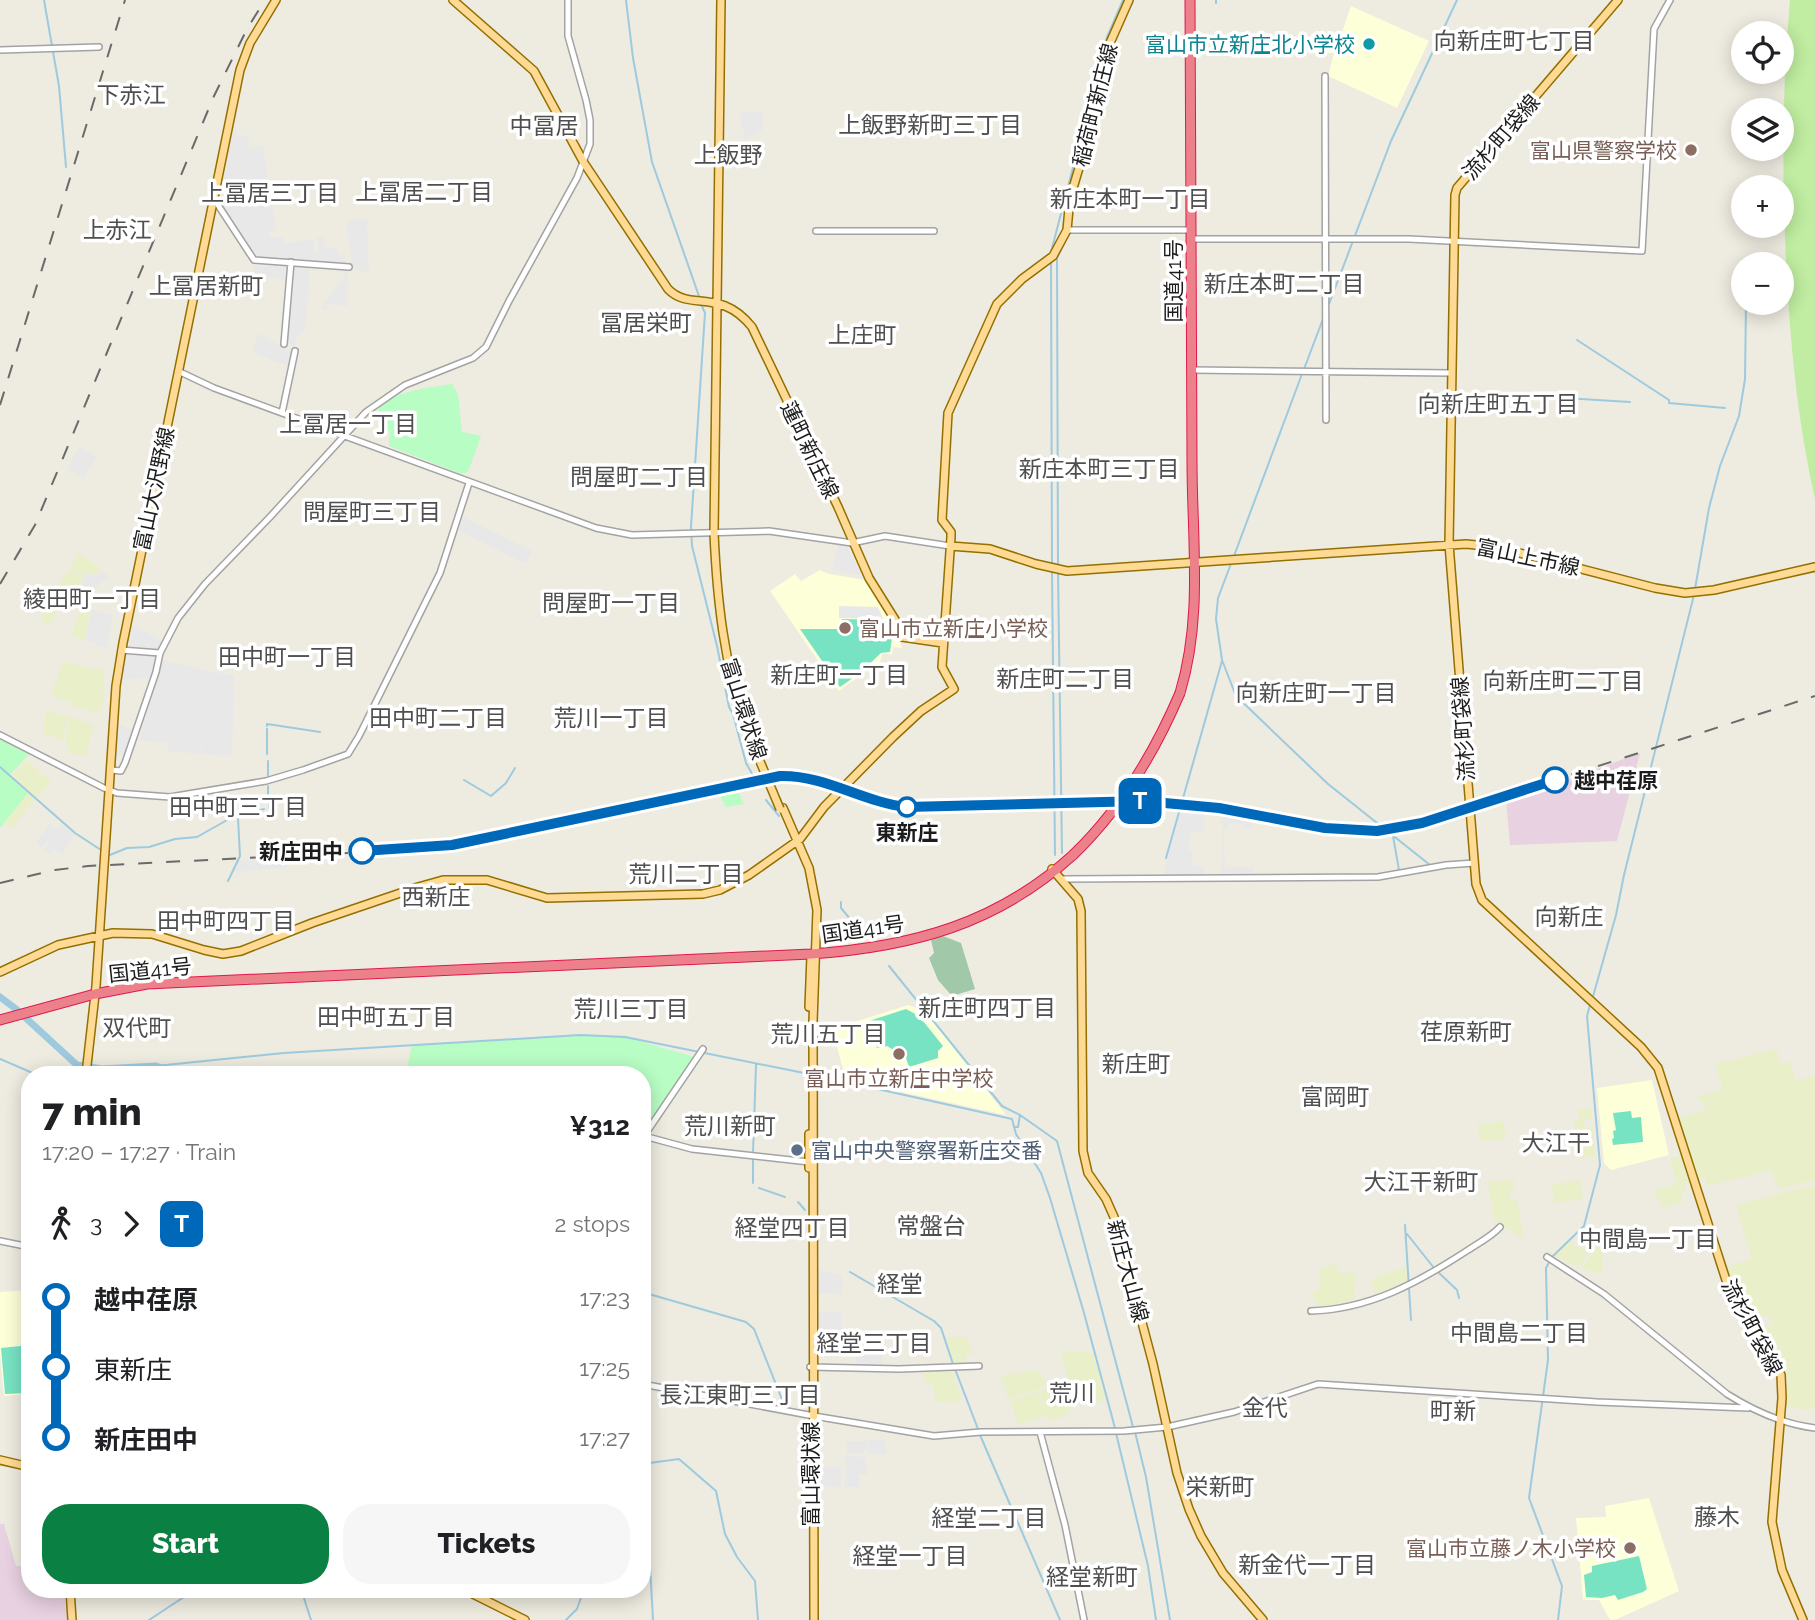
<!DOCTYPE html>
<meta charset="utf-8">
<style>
:root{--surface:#fff;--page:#f6f6f6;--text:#202124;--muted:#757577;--accent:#0b8043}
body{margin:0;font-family:Raleway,"Noto Sans JP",sans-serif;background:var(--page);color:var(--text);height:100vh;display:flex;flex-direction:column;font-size:26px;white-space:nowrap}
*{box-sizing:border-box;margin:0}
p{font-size:23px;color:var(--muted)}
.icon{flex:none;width:38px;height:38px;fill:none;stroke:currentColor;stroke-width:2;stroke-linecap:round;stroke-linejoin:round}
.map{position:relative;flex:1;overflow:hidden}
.side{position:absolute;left:21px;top:1066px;width:630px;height:532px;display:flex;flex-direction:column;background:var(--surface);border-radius:28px;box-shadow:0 4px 18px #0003}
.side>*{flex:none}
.badge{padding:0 14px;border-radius:10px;font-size:24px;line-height:46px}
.controls{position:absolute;left:1731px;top:21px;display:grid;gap:14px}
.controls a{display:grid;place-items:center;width:63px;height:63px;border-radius:50%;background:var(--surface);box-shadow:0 4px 18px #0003;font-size:35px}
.map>.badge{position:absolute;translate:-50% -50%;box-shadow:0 0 0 4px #fff}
.legs{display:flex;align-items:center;gap:10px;height:77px;padding:0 21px;font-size:23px}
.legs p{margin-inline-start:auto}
.overview{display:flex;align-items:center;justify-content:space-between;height:119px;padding:0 21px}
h1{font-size:38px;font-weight:800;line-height:52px}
.action{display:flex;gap:14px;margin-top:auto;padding:14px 21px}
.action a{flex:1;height:80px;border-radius:28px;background:var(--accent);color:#fff;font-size:28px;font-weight:800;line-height:80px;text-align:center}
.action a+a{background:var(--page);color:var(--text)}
ul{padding:0 21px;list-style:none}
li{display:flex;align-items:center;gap:24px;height:70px;font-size:26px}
li i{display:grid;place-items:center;width:10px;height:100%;margin:0 9px;background:currentColor}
li i::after{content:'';width:18px;height:18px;margin:-9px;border:5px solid;border-radius:50%;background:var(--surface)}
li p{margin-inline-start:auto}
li:first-child i{background:linear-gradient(#0000 50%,currentColor 0)}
li:last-child i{background:linear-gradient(currentColor 50%,#0000 0)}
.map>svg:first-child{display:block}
.industrial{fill:#e8d1e1}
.education{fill:#fcffd8}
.farmland{fill:#e9efc9}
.grass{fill:#c0eda1}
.cemetery{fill:#a0c8a9}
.park{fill:#b8fdc4}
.pitch{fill:#78e3c3}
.parking{fill:#e8e8e8}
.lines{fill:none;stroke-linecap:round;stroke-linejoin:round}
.stream{stroke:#9dcadf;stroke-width:2}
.river{stroke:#9dcadf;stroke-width:7}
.minor-casing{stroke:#a3a3a3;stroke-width:8}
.major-casing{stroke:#937000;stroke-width:10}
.highway-casing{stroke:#e1184b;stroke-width:11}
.minor{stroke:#fff;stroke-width:5}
.major{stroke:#ffda94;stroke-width:7}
.highway{stroke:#ec818c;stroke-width:9}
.rail{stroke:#6a6a6a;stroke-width:2;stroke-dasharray:14 14;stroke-linecap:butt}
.major-bridge-casing{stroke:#937000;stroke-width:10;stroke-linecap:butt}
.highway-bridge-casing{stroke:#e1184b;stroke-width:11;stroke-linecap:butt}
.major-bridge{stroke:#ffda94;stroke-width:7}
.highway-bridge{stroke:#ec818c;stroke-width:9}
.line-1-casing{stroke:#fff;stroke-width:16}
.line-1{stroke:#0068b9;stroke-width:10}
.culture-dot{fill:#0f9aa8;stroke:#fff;stroke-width:2.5}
.education-dot{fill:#8d6e63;stroke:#fff;stroke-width:2.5}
.stop-1-dot{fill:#fff;stroke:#0068b9;stroke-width:3.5}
.service-dot{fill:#5c6f8a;stroke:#fff;stroke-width:2.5}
.labels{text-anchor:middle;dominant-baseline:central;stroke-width:7;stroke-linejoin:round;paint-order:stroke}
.culture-label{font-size:21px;fill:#0d838f;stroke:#fff;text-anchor:end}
.street-label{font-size:21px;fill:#1c1c1c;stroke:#fff}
.education-label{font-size:21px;fill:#785e54;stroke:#fff;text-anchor:end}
.stop-label{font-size:21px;font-weight:bold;fill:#1c1c1c;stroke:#fff;text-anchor:start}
.service-label{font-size:21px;fill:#4e5e75;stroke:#fff;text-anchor:start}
.neighbourhood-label{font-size:23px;fill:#4f4f4f;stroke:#fff}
</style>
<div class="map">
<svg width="1815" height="1620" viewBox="0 0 1815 1620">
<rect width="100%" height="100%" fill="#eeebe0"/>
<path class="industrial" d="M1640,753L1617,841L1510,845L1506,799L1522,797Z
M0,1524H4L16,1566H30V1589H64L67,1620H0Z"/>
<path class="education" d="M1351,6L1429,41L1397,108L1328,76L1334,53H1311V34L1341,35Z
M820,570L829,574L865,580L898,634L902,648L893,647L892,654H882L878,669L871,664L861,675L839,691L770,591L795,574L801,581Z
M908,1005L924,1010L1006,1115L846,1080L832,1029Z
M1652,1080L1669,1155L1611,1170L1604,1163L1597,1088Z
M30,1290V1394L4,1396L0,1355V1292Z
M1649,1498L1679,1591L1615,1620H1610L1599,1600H1583L1576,1518L1606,1517L1605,1506Z"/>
<path class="farmland" d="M78,552L101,569L97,574L69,571Z
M66,572L85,574L72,598L56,591Z
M54,593L64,598L49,626L41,620Z
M83,602L92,605L84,640L72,635Z
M63,662L104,671V698L99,713L71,705L72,702L51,696Z
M46,711L67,716L64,740L43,734Z
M69,716L94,725L88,744V755L69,754L66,741Z
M26,760L51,782L37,798L12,776Z
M28,793L35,799L12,828L4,822Z
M1776,1049L1781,1064L1791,1062L1795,1081L1815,1076V1180L1779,1189L1771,1170L1708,1186L1705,1177L1699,1178L1702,1187L1699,1188L1678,1118L1708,1109L1696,1097L1723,1090L1716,1064Z
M1591,1108L1592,1118L1584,1120L1585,1129L1593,1127L1595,1157L1580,1159L1574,1121L1579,1120L1578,1110Z
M1503,1121L1506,1138L1481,1142L1477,1125Z
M1683,1155L1692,1183L1684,1184L1686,1191L1680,1193L1683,1202L1662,1208L1654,1190L1677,1184L1670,1158Z
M1513,1179L1515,1189L1509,1190L1511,1200L1517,1199L1524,1239L1494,1220L1488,1182Z
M1580,1180L1583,1199L1554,1203L1552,1184Z
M1815,1185V1408L1805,1410L1784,1406L1787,1382L1784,1371L1759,1328L1772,1325L1769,1315L1753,1319L1733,1286L1724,1267L1752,1259L1736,1205Z
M1574,1239L1573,1245L1589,1252L1579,1267L1555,1256Z
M1598,1246L1603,1250L1602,1275L1582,1268Z
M1335,1264L1340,1274L1352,1272L1354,1274H1356L1354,1300L1319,1307L1312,1293L1320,1288L1319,1269Z
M1406,1267L1407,1281L1375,1294L1371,1279Z
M945,1337H967L973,1354H965L966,1365H955Z
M1061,1351L1093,1353L1106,1402L1076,1399L1073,1384H1069Z
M951,1368L962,1401L936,1402L933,1384H925L924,1369Z
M1038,1370L1045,1379V1384L1038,1390L1008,1399L1003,1383L1011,1381L1002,1382L1000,1376L1017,1373L1024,1381L1019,1372Z
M1066,1383L1070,1413L1051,1421L1045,1416L1018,1425L1010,1401L1037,1392L1047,1416L1039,1392L1043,1389Z"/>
<path class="grass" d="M1790,0H1815V499C1797,420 1790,341 1786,261C1782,174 1782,87 1790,0Z"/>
<path class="cemetery" d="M943,936L961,943L975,989L952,996L938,980L929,958L934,953L931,940Z"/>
<path class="park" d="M452,384L458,394L462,432L481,436L468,472L461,474L389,446L390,431H381L378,406C402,390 425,388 452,384Z
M0,740L29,754L9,776L28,793L0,828Z
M736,788L744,804L726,807L718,792Z
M580,1035L625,1037L698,1058L642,1139V1074H406L412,1045Z"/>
<path class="pitch" d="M842,619L884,620L892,638L890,652L881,653L860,673L840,687L800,629H841Z
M906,1009L919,1016L943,1046L938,1051V1058L909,1067L906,1058L887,1046L877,1048L869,1021Z
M1631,1111L1632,1118L1641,1117L1643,1142L1613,1145L1612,1139L1614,1138L1613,1131L1616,1130L1613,1113Z
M30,1345V1393L5,1394L1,1348Z
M1639,1556L1647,1589L1643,1592L1618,1600L1615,1595L1602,1598L1586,1597L1584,1575L1592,1572V1566Z"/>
<path class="parking" d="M739,111L763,113L762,130L745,139Z
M237,128L236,137L248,136L250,148L263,146L276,230L269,231V238L283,237L284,244L313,239L315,252L319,251L317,237L324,236L325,249L337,247V255H345L346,264L257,257L253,253L218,200L233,129Z
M367,219L369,273L354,268L352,264L346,221Z
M253,266H288L286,281H282V278H259V293L255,294Z
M294,267L310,268L305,328L296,339L295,347L287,343Z
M346,269L348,271V306L329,304L326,311L321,308L344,277Z
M258,333L291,351L289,367L252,352Z
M79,447L97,457L84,478L67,469Z
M463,517L532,551L526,564L459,531Z
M838,544L846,545L861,575L832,570Z
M101,570L109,576L81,600L74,599L86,574L97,575Z
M839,606L878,607L883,619L839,618Z
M92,609L113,615L107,648L85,640Z
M130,624L163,641L161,646L153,650L130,645L128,636Z
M132,652L157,657L152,677L121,680L124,659Z
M163,661L234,676L232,756L202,754L203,734L158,727L202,735L201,754L168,751V743L139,740Z
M118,724L135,731L126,755H116Z
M1182,806L1204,809V832H1191L1190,843H1188L1189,850L1192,851V866H1204V875L1165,876V866Z
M1223,811L1251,816L1252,829H1244L1243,824L1229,823L1228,830H1224L1225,867H1253V876H1222Z
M49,824L58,830L62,825L75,835L62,854L55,849L59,842L50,854L44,850L50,841L48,840L42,848L36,843Z
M284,859L285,868L233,872L238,861Z
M818,1270L842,1275V1294L818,1293Z
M818,1311L841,1312V1346L817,1344Z
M845,1338H863L864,1344L865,1338L883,1339V1350H863L882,1351V1365L856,1364V1347H845Z
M868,1440H886V1454L868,1453V1449H865L864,1453H847L846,1441H866L868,1448Z
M846,1456L864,1457L868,1474H859V1487H845Z
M816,1467L841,1468V1487L816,1486Z"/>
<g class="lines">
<path class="stream" d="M44,0L59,86L66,167
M626,0L633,58L652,162L700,299
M1216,3V0
M1085,160L1091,139
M1051,252L1107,37L1123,0
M1051,261L1052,563
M701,304L705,313L704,328L691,527L692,546L717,646L729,707L733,714L746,763L755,779
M1329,304L1391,141L1457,0
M1577,340L1669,400V403L1725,408
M1304,369L1323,319
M1514,395L1630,402
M1234,556L1302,374
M1232,561L1218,598L1216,619L1222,660L1236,696L1328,784L1430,865
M1058,565L1057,258L1064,243
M1052,569L1055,855
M1058,571L1062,853
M1695,589L1709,508L1720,466L1739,416L1745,379L1746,303
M267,726V724L320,732
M267,729V754
M268,761V776
M0,767L75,833L101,850
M464,780L491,796L506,783L515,768
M268,786V795
M766,800L779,816
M269,801V808
M1393,836L1399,870
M110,855L127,848L149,847L175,839L197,837L229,819L264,809
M1166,858L1222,661
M228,881L240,856L238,818
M841,902V908L860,931
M889,966L1002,1106L1020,1115L1018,1127H1014
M1592,1000L1616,915L1624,875L1694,595
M0,1059L35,1074
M156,1066L284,1053L580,1035L625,1037L809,1074
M815,1075L1012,1119L1016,1134L1041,1173L1050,1198L1084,1313L1115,1428
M1020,1115L1057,1141L1133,1427
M753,1153L756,1065
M753,1159V1183
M759,1188L785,1197
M798,1202L805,1210
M1405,1225L1411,1320
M1407,1234L1434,1268
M850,1272L934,1321L941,1328L953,1364
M1438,1272L1457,1290L1459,1298
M642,1292L746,1322L754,1329L785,1407
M955,1369L978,1429
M1135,1432L1146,1477L1170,1620
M1116,1433L1148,1566L1156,1620
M980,1435L1060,1620
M642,1464L679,1459L716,1491L725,1534L737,1557L755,1581L758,1620
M642,1533L647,1540L649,1547L653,1620
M301,1589L311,1620
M149,1620L196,1589
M566,1620L577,1609L584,1589
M1558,1620L1562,1586L1529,1498L1548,1360L1546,1268L1552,1257L1584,1226L1600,1165L1587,1016L1590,1005"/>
<path class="river" d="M0,997L16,1009L77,1065L102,1069L156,1066L176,1074"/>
<defs>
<path id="minor" d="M0,50L99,47
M1325,76L1326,420
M214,199L254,260L349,267
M1067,230H1191
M816,231H934
M1191,239H1409L1642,251L1654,29L1670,0
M284,344L291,262
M1192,370L1451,373
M178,371L214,388L596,528L632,535L769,531L852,543L885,536L950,546
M282,413L295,351
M121,650L160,653
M0,735L104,788L117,793L170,797L266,781L303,770L348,754L359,736L440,573L469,483
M111,770L121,771L125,763L156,672L160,653L178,618L205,584L269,518L366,412L405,385L473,358L486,347L509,301L577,178L590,144V120L586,100L568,36V0
M1063,879L1378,877L1446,865L1474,863
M644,1136L692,1149L809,1162
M642,1139L703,1049
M0,1241L30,1247
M1547,1257L1604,1294L1727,1394C1754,1411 1782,1424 1815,1428
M1311,1311C1370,1309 1417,1283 1465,1252C1477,1244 1491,1237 1500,1227
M810,1367L899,1369L979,1366
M642,1384L814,1416L934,1436L981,1432L1124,1431L1167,1427L1234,1412L1318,1384L1597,1402L1748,1408
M1040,1432L1065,1525L1084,1620"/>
<path id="major" d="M453,0L534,71L584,163L668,289C690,312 720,287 752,327L838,507L869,578L899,626L902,637L943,643
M721,0L714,533C717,600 724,664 746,728
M1618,0L1457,188L1455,195L1449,544L1476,884L1482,900L1641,1047L1658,1068L1726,1280L1781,1375L1782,1398L1772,1522L1782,1570L1803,1620
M950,546L990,549L1036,564L1067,571L1466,544L1496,547L1655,588L1685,593L1714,590L1815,567
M783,808L809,868L817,910L813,1022L814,1620
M1052,869L1078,899L1081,911L1083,1151L1088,1173L1106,1199L1114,1217L1153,1364L1177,1473L1189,1509L1201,1536L1223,1573L1263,1620
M0,972L58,945L113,933L152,934L204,950L223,954L241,951L312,923L418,887L443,880H487L547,898L703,894L720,890L749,875L800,839L824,807L893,737L921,711L954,689L942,667L951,537V532L942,520L948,413L997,304L1022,279L1053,256L1067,230L1070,198L1102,91L1110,43L1129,0
M809,1007L811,956
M86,1074L96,986L116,686L123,643L240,70L250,43L276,0
M809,1134V1168
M0,1460L30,1467
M70,1589L72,1620
M463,1589L525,1620"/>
<path id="highway" d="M1180,693C1203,617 1192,540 1192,461C1192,308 1191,154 1190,0
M0,1020L95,994L147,984L811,954C912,947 997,924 1073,855"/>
</defs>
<use href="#minor" class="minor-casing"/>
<use href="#major" class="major-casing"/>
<use href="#highway" class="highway-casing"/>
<use href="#minor" class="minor"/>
<use href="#major" class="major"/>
<use href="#highway" class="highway"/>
<path class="rail" d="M0,405L125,0
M0,584L35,525L214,96L247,29L265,0
M0,883L55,870L88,866L406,850L452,845L780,776C826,774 861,802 907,807L1143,801L1219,808L1341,830L1377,831L1422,823L1815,696"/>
<defs>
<path id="major-bridge" d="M746,728L780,809"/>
<path id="highway-bridge" d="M1073,855C1121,809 1154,754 1180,693"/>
</defs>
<use href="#major-bridge" class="major-bridge-casing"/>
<use href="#highway-bridge" class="highway-bridge-casing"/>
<use href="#major-bridge" class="major-bridge"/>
<use href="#highway-bridge" class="highway-bridge"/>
</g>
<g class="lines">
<defs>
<path id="line-1" d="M362,851L452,845L780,776C826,775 862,802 907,807L1143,801L1219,808L1325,828L1377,831L1422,823L1555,780"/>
</defs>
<use href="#line-1" class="line-1-casing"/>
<use href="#line-1" class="line-1"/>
</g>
<circle class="culture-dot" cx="1369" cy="44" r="7"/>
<g class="education-dot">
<circle cx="1691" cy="150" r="7"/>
<circle cx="845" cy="628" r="7"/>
<circle cx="899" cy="1054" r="7"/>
<circle cx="1630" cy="1548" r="7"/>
</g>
<g class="stop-1-dot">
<circle cx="1555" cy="780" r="12"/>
<circle cx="907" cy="807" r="9"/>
<circle cx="362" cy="851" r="12"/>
</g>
<circle class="service-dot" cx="797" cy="1150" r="7"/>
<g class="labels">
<g class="culture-label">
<text x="1355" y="44">富山市立新庄北小学校</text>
</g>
<g class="street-label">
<text transform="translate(1095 105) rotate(-76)">稲荷町新庄線</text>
<text transform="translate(1501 137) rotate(-49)">流杉町袋線</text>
<text transform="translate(1173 281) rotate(-90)">国道41号</text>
<text transform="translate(810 450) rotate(64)">蓮町新庄線</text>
<text transform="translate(154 489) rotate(-78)">富山大沢野線</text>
<text transform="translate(1528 557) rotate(12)">富山上市線</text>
<text transform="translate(744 709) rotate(72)">富山環状線</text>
<text transform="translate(1463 729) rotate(-94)">流杉町袋線</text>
<text transform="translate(863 929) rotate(-8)">国道41号</text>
<text transform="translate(150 970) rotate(-6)">国道41号</text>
<text transform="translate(1128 1271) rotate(75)">新庄大山線</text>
<text transform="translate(1752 1327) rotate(62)">流杉町袋線</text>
<text transform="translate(810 1474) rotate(-90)">富山環状線</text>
</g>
<g class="education-label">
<text x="1677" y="150">富山県警察学校</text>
<text x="859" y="628" text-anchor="start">富山市立新庄小学校</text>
<text x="899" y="1078" text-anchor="middle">富山市立新庄中学校</text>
<text x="1616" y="1548">富山市立藤ノ木小学校</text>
</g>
<g class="stop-label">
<text x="1574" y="780">越中荏原</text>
<text x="907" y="832" text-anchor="middle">東新庄</text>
<text x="343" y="851" text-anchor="end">新庄田中</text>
</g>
<g class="service-label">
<text x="811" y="1150">富山中央警察署新庄交番</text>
</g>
<g class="neighbourhood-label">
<text x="1514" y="40">向新庄町七丁目</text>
<text x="131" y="94">下赤江</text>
<text x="930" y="124">上飯野新町三丁目</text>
<text x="544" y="125">中冨居</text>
<text x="728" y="154">上飯野</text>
<text x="424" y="191">上冨居二丁目</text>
<text x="270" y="192">上冨居三丁目</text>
<text x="1130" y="198">新庄本町一丁目</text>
<text x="117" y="229">上赤江</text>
<text x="1284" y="283">新庄本町二丁目</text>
<text x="206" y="285">上冨居新町</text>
<text x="646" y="322">冨居栄町</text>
<text x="862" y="334">上庄町</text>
<text x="1498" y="403">向新庄町五丁目</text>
<text x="348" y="423">上冨居一丁目</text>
<text x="1099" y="468">新庄本町三丁目</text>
<text x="639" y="476">問屋町二丁目</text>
<text x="372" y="511">問屋町三丁目</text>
<text x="92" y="598">綾田町一丁目</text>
<text x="611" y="602">問屋町一丁目</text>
<text x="287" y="656">田中町一丁目</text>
<text x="839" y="674">新庄町一丁目</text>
<text x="1065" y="678">新庄町二丁目</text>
<text x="1563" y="680">向新庄町二丁目</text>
<text x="1316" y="692">向新庄町一丁目</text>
<text x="438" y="717">田中町二丁目</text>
<text x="611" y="717">荒川一丁目</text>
<text x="238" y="806">田中町三丁目</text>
<text x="686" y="873">荒川二丁目</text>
<text x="436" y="896">西新庄</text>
<text x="1569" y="916">向新庄</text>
<text x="226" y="920">田中町四丁目</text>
<text x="987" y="1007">新庄町四丁目</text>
<text x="631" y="1008">荒川三丁目</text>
<text x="386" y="1016">田中町五丁目</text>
<text x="137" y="1027">双代町</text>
<text x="1466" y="1031">荏原新町</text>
<text x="828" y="1033">荒川五丁目</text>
<text x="1136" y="1063">新庄町</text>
<text x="1335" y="1096">富岡町</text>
<text x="730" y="1125">荒川新町</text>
<text x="1556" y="1142">大江干</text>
<text x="1421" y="1181">大江干新町</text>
<text x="931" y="1225">常盤台</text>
<text x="792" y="1227">経堂四丁目</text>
<text x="1648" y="1238">中間島一丁目</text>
<text x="900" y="1283">経堂</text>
<text x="1519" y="1332">中間島二丁目</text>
<text x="874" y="1342">経堂三丁目</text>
<text x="1072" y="1392">荒川</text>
<text x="740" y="1394">長江東町三丁目</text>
<text x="1265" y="1407">金代</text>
<text x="1453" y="1410">町新</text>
<text x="1220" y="1486">栄新町</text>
<text x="1717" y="1516">藤木</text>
<text x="989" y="1517">経堂二丁目</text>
<text x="910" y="1555">経堂一丁目</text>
<text x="1307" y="1564">新金代一丁目</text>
<text x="1092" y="1576">経堂新町</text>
</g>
</g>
</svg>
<div class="controls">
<a><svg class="icon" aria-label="locate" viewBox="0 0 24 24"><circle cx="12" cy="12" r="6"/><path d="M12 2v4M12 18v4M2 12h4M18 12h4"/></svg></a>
<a><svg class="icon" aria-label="layers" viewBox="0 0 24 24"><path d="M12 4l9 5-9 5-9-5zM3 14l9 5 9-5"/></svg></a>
<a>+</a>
<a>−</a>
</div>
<b class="badge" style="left:1140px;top:801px;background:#0068b9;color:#fff">T</b>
<section class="side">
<div class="overview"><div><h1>7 min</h1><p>17:20 – 17:27 · Train</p></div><b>¥312</b></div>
<div class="legs"><svg class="icon" aria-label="walk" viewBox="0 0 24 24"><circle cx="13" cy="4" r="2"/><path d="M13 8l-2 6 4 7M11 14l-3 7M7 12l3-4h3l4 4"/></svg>3<svg class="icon" aria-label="forward" viewBox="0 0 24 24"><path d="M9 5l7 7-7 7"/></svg><b class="badge" style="background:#0068b9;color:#fff">T</b><p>2 stops</p></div>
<ul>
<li><i style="color:#0068b9"></i><b>越中荏原</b><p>17:23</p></li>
<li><i style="color:#0068b9"></i><span>東新庄</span><p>17:25</p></li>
<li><i style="color:#0068b9"></i><b>新庄田中</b><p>17:27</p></li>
</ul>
<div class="action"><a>Start</a><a>Tickets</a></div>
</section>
</div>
